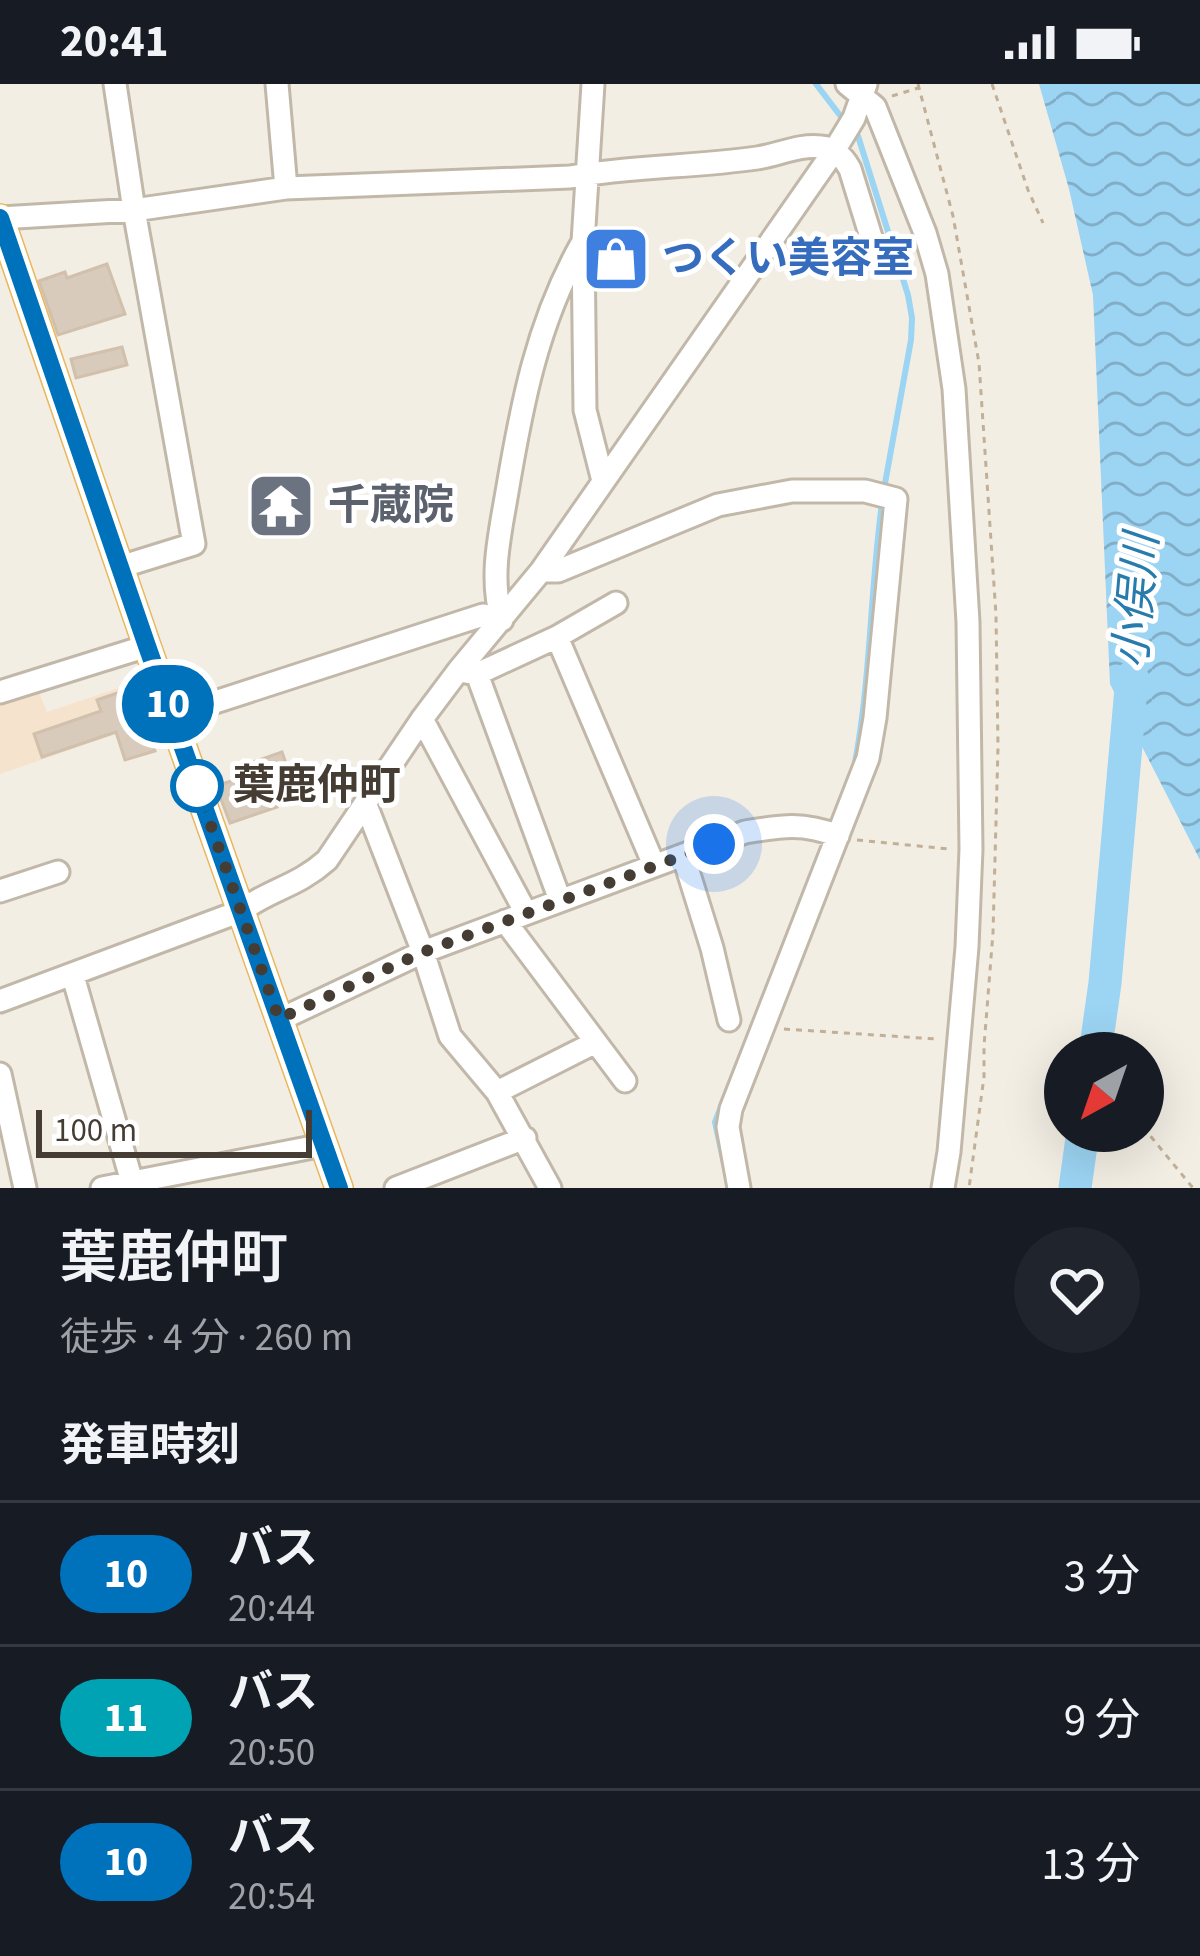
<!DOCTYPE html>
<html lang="ja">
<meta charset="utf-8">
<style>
:root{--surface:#171b24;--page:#20242c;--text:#f1f3f6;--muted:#9ea1a6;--line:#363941}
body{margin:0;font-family:"Source Sans 3","Noto Sans JP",sans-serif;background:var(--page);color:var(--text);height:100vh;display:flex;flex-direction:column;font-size:45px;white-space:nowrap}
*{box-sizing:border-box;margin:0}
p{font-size:39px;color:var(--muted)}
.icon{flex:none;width:66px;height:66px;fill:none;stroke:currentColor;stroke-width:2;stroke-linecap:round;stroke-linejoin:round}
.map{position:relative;height:1104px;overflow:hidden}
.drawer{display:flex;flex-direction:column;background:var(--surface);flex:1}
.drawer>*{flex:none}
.badge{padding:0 24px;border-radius:39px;font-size:42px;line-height:78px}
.needle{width:78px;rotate:220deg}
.controls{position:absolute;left:1044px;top:948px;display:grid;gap:24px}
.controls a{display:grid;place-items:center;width:120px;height:120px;border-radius:50%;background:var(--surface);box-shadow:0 12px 48px #0002;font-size:60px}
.scale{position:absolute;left:36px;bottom:30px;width:276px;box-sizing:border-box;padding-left:12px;border:6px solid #453d34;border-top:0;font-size:33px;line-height:42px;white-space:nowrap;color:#453d34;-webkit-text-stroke:9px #fff;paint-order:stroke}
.you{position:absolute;width:60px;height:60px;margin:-30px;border:9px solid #fff;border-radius:50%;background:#1a73e8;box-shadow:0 0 0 18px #1a73e833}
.map>.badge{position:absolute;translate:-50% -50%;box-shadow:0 0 0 6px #fff}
h2{padding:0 60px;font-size:45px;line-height:108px}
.round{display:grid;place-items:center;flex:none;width:126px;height:126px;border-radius:63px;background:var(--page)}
.overview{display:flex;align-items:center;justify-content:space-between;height:204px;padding:0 60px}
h1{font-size:57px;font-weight:600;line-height:90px}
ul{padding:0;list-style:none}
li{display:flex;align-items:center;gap:36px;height:144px;padding:0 60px;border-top:3px solid var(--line)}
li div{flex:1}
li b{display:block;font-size:45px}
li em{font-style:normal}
li .badge{min-width:132px;font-weight:700;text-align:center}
.status{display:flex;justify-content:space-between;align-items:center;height:84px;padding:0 60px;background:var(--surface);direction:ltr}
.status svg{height:33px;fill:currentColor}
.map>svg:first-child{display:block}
.commercial{fill:#f6e3cd}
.water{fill:url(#water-waves)}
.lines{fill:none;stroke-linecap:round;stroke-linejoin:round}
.stream{stroke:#9cd4f3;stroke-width:6}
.river{stroke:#9cd4f3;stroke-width:33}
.building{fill:#d8cbbc;stroke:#d0c0ac;stroke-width:3}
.minor-casing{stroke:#c2b8a9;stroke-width:27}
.major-casing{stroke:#e9b75c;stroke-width:30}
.path{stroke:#c1b097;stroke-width:3;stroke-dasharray:6 6;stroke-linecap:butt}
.minor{stroke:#fff;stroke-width:21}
.major{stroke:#ffda91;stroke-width:24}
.line-casing{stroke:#fff;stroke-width:27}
.line{stroke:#0072bc;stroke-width:18}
.walk{stroke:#453d34;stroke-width:12;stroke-dasharray:0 21.6}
.stop-dot{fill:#fff;stroke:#0072bc;stroke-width:6}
.labels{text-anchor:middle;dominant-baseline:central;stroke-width:10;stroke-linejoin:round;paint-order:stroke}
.shop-label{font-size:42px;font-weight:bold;fill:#366cbe;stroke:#fff;text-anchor:start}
.worship-label{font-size:42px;font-weight:bold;fill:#5b616d;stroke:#fff;text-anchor:start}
.stop-label{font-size:42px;font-weight:bold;fill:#453d34;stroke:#fff;text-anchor:start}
.water-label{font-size:45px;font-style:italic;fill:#277bad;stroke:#fff}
</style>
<div class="status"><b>20:41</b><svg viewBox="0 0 49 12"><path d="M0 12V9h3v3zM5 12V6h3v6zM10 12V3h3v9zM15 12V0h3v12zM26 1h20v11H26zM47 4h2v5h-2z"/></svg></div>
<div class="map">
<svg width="1200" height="1104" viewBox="0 0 1200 1104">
<defs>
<pattern id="water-waves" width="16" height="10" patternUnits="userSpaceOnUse" patternTransform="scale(3)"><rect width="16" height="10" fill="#9cd4f3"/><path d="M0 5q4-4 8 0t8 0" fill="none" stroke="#81adc6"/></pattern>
</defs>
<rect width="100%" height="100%" fill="#f3eee4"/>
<path class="commercial" d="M143,596L154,637L0,690V622L39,608L47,628Z"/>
<path class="water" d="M1039,0H1200V776L1110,600L1093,211L1069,105Z"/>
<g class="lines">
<path class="stream" d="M816,0L842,34
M858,52L908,211L912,234L911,256L884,405
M854,684C871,597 870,507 882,419
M726,1089L715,1038L820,769"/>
<path class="river" d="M1095,969L1105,899L1132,593
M1075,1104L1083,1047"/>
</g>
<path class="building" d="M107,180L125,230L58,251L39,197L65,188L67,194Z
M122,263L127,281L76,294L71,275Z
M138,602L150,636L146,637L155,667L125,676L116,648L42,673L34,650L101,627L97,616Z
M282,668L295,705L273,712L277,723L230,739L216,702L240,694L236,684Z"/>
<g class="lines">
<defs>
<path id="minor" d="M115,0L134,126L194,460L120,483
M277,0L286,104
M593,0L583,158L585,326L603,397
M847,0L875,23L925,149L937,190L954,305L968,538L971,765L967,863L949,1068L943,1104
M0,134L134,126L286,104L570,93C632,82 695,83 757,74C778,71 800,60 821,63C835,64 844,74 850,85L879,179
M541,487H558L718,421L792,407H865L896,415L875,634L868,674L731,1025L728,1043L739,1104
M502,536C489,494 500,450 507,408C522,319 537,240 581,161
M557,553L654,781
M465,588L477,590L557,553L616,519
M477,590L560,816
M0,608L147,562
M172,632L483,531L502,536
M422,635L526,829
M366,721L423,868L450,952L497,1008L550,1104
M683,771L712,864L729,936
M0,807L58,788
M505,837L625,997
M73,892L130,1091L136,1104
M0,917L241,827C270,805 297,803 327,776L422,635L458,587L541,487L834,67L854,34L866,0
M279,936L423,868L745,748C781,742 803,738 838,752
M0,990L25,1104
M497,1008L596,958
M102,1104L323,1061
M396,1104L525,1054"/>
<path id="major" d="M0,134L147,562L339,1104"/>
</defs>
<use href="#minor" class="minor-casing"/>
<use href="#major" class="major-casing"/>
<path class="path" d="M918,0L953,132L979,279L996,531L998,663L993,849L984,962V993L969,1104
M992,0L1028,106L1043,139
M892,12L918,4
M857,756L949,765
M784,945L936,955
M1143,1043L1193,1104"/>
<use href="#minor" class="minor"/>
<use href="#major" class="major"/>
</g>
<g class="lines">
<defs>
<path id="line" d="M0,134L147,562L339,1104"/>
</defs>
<use href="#line" class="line-casing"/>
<use href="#line" class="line"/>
<path class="walk" d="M197,702L279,935L423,868L714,760"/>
</g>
<defs>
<symbol id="shop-square" viewBox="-11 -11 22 22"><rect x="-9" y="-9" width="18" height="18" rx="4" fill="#3f7fe0" stroke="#fff"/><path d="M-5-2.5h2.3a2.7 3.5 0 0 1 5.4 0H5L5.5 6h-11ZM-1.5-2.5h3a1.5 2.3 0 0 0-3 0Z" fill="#fff"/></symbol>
<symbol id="temple-square" viewBox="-11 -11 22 22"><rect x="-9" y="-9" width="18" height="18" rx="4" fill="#6b7280" stroke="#fff"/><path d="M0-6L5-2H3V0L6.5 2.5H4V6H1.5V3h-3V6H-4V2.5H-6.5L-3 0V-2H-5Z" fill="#fff"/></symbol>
</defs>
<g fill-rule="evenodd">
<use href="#shop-square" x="578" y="137" width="76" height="76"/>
<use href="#temple-square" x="243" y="384" width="76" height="76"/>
</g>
<circle class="stop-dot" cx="197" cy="702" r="24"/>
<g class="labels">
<g class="shop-label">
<text x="662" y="175">つくい美容室</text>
</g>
<g class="worship-label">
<text x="328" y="422">千蔵院</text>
</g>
<g class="stop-label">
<text x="233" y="702">葉鹿仲町</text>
</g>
<g class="water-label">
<text transform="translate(1137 517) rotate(-85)">小俣川</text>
</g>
</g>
</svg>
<div class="controls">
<a><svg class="needle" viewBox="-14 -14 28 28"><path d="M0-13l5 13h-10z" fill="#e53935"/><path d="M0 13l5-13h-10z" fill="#9ea1a6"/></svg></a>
</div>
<div class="scale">100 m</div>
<div class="you" style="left:714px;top:760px"></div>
<b class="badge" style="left:168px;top:620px;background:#0072bc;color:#fff">10</b>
</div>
<section class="drawer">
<div class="overview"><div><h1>葉鹿仲町</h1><p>徒歩 · 4 分 · 260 m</p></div><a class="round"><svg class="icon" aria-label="heart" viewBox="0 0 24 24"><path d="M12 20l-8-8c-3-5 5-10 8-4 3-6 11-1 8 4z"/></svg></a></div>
<h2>発車時刻</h2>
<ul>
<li><span class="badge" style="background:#0072bc;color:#fff">10</span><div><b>バス</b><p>20:44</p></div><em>3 分</em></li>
<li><span class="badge" style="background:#00a3b4;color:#fff">11</span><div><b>バス</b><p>20:50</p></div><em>9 分</em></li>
<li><span class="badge" style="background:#0072bc;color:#fff">10</span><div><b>バス</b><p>20:54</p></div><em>13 分</em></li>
</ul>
</section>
